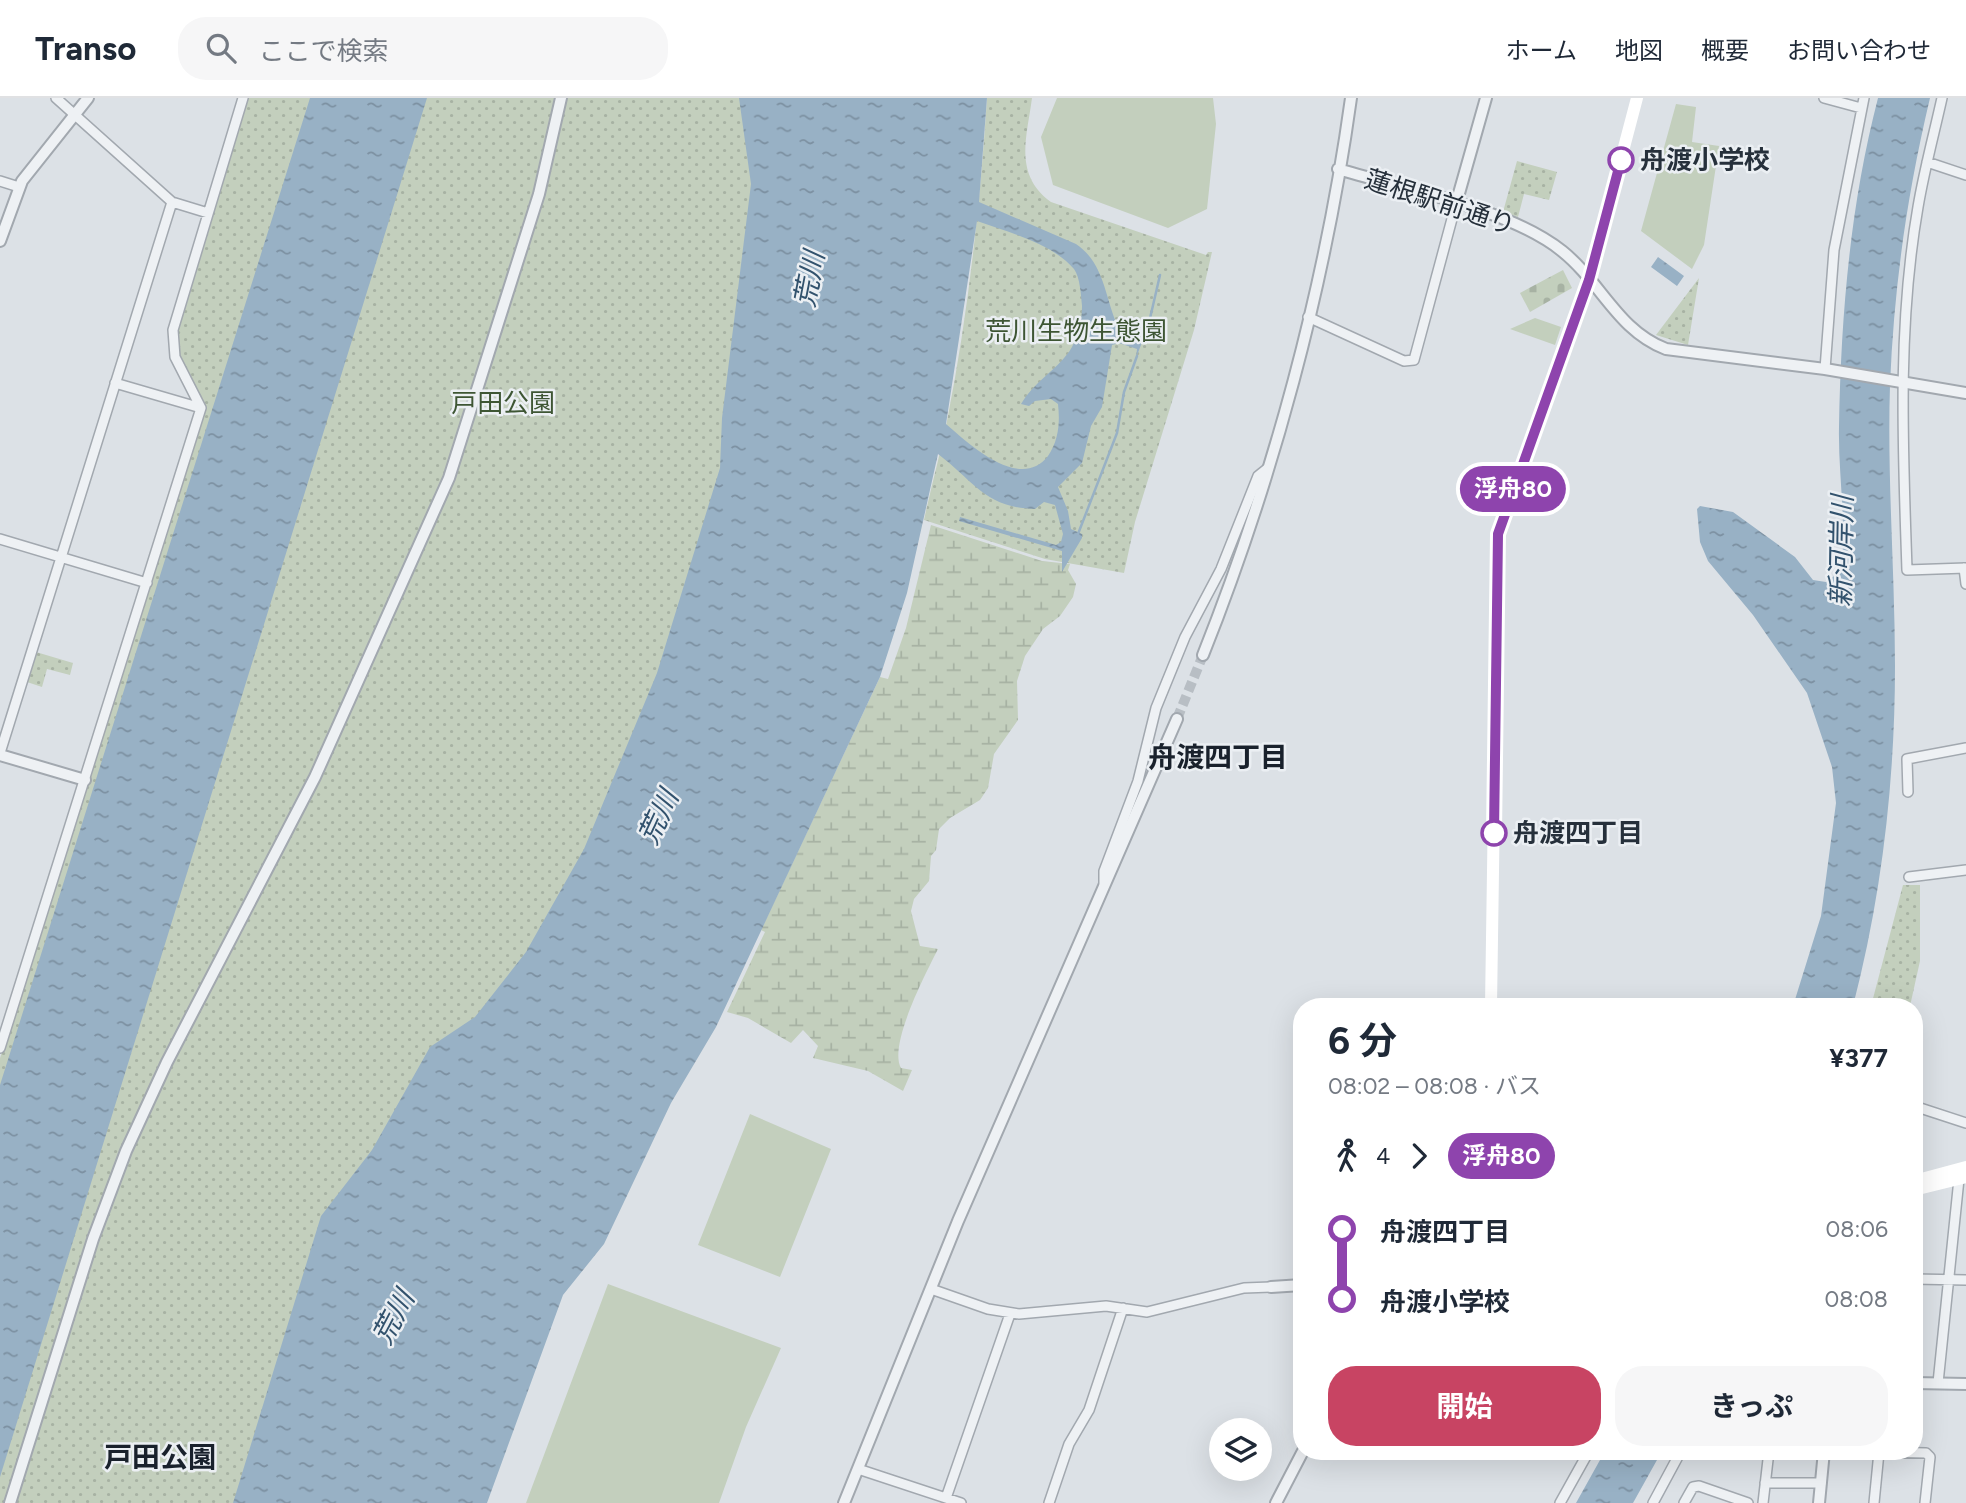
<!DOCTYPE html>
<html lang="ja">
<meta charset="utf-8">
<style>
:root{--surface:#fff;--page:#f6f6f7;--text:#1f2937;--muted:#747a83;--line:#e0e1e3;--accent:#c84463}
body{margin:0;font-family:Figtree,"Noto Sans JP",sans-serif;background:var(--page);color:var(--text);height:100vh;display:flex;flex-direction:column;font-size:26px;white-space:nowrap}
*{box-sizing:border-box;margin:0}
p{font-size:23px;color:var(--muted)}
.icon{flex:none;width:38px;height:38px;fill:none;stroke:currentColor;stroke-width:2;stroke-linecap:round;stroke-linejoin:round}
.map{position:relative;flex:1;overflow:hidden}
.sheet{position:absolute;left:1293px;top:900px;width:630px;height:462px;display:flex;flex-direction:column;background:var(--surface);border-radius:28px;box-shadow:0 7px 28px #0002}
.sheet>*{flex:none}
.badge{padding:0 14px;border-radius:23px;font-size:24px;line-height:46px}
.buttons{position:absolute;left:1209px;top:1320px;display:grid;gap:14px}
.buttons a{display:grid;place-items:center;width:63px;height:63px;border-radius:50%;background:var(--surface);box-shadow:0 7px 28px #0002;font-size:35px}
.map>.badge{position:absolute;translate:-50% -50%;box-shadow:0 0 0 4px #fff}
.legs{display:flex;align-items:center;gap:10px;height:77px;padding:0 35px;font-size:23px}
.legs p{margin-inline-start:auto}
.headline{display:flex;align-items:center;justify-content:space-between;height:119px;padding:0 35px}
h1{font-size:38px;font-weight:700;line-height:52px}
.action{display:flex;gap:14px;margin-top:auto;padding:14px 35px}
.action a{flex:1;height:80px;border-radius:28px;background:var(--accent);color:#fff;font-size:28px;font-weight:700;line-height:80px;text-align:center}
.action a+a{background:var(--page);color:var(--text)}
ul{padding:0 35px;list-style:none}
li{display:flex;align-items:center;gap:24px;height:70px;font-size:26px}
li i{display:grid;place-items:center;width:10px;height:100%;margin:0 9px;background:currentColor}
li i::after{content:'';width:18px;height:18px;margin:-9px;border:5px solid;border-radius:50%;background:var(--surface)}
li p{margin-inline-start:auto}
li:first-child i{background:linear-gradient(#0000 50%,currentColor 0)}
li:last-child i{background:linear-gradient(currentColor 50%,#0000 0)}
header{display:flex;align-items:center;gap:42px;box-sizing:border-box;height:98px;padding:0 35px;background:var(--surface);border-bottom:2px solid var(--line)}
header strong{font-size:33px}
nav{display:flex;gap:38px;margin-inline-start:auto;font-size:24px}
.search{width:490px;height:63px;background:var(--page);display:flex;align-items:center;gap:18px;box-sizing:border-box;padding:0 24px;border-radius:28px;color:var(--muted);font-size:26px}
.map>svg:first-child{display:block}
.grass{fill:#c3cfbd}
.wetland{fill:url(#wetland-marsh)}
.cemetery{fill:url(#cemetery-stones)}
.park{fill:url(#park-dots)}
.water{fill:url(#water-ripples);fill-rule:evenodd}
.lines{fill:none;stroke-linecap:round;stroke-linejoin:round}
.stream{stroke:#98b1c5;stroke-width:2.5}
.tertiary-tunnel{stroke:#b8bec4;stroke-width:10;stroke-dasharray:10 5;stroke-linecap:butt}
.minor-casing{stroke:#a2a8af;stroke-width:12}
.tertiary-casing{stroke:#a2a8af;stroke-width:14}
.minor{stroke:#eef1f4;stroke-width:9}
.tertiary{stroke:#eef1f4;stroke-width:10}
.secondary{stroke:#fff;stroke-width:12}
.line-1-casing{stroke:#fff;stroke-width:16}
.line-1{stroke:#8e44ad;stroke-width:10}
.stop-1-dot{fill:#fff;stroke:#8e44ad;stroke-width:3.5}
.labels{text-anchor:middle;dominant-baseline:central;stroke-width:5;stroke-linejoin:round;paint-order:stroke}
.stop-label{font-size:26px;font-weight:bold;fill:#26303b;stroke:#ebeff3;text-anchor:start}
.street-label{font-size:26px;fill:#26303b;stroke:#ebeff3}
.park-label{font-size:26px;fill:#3e5634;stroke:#ebeff3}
.water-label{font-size:28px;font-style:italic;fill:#32526d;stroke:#ebeff3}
.neighbourhood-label{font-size:28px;font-weight:bold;fill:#19212c;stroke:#ebeff3}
</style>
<header>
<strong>Transo</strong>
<div class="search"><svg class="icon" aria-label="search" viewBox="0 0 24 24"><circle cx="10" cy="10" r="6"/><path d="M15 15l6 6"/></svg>ここで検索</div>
<nav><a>ホーム</a><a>地図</a><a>概要</a><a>お問い合わせ</a></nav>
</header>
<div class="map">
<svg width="1966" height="1405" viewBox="0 0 1966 1405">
<defs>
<pattern id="wetland-marsh" width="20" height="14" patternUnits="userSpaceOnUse" patternTransform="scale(1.75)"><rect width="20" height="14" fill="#c3cfbd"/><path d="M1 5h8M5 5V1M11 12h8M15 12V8" fill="none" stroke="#a7b2a3"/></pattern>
<pattern id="cemetery-stones" width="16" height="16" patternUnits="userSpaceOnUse" patternTransform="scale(1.75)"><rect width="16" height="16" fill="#c3cfbd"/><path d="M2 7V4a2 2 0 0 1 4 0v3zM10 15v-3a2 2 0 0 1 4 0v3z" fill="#a7b2a3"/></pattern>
<pattern id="park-dots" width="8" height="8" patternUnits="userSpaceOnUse" patternTransform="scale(1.75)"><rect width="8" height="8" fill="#c3cfbd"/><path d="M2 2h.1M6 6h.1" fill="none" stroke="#a7b2a3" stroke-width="1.8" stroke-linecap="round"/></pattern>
<pattern id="water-ripples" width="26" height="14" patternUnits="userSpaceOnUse" patternTransform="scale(1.75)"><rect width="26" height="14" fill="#98b1c5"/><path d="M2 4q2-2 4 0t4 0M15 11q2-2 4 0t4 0" fill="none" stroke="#7c90a1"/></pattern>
</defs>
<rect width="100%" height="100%" fill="#dce1e6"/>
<path class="grass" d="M1057,0H1213L1216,26L1207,111L1168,130L1053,87L1041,39Z
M1676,6L1696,9L1692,44L1719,48L1704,147L1692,171L1641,133Z
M1535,220L1561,229L1555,247L1510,231Z
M750,1016L831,1051L780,1179L698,1147Z
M608,1186L781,1250L746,1329L719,1405H526Z"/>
<path class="wetland" d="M931,427L1042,463L1070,466L1068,472L1076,486L1073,499L1060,518L1043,531L1025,558L1017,583L1018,622L994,656L988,690L980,702L950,720L939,731L936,752L931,758L929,783L914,801L911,813L920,848L938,851C926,875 888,947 901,970L912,972L903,993L868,973L813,960L818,948L803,932L791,945L748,920L727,914L765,834L761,832L880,579L888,581L906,530Z"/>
<path class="cemetery" d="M1563,172L1572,190L1530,214L1520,195Z"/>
<path class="park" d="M244,0H858L857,75L348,1405H0V960L201,311L175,259V225Z
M987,0H1032C1027,39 1013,76 1051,104L1206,157L1208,154H1212L1194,232L1135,424L1124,475L1045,461L924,422C931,389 940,357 947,323C968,217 980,108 987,0Z
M1517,63L1557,74L1549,102L1524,96L1518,119L1503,114Z
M1699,180L1688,247L1656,237Z
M36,554L73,565L70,577L47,571L42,589L27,584Z
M1903,787H1920V863L1910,908H1871Z"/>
<path class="water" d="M310,0H427L0,1379V987Z
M739,0H987L979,104L1076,146C1106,166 1105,204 1120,233L1140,243L1149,226L1136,260L1137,251L1119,245L1112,247L1102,309L1091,328L1082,365L1058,389L1068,413L1071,431L1082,436V440L1062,474V453L959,423L960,419L1056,447L1061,444L1063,436L1055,407L1044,404L1035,411C985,410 974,383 938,356L907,495L880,579L716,929L671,1005L604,1146L563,1197L487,1405H233L321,1118L372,1052L430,949L475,919L526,854L584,751L657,575L720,370L722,320L751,86ZM977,123C1007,134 1052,145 1074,171C1080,179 1081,197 1082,208C1082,224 1078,240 1069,254C1055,273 1033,285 1021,306L1029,308L1035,303L1051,301L1058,306C1060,324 1059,342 1048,358C1020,394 969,346 946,326Z
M1878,0H1930C1907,97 1894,188 1890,287C1887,381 1895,475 1895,568C1895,682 1882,797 1853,908H1793L1821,818L1836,705L1832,669L1807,595L1753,517L1708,463L1700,444L1697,411L1700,408L1733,414L1795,459L1813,482L1826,484L1841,473C1847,426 1838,376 1839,329C1841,217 1850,108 1878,0Z
M1658,159L1684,178L1677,188L1651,169Z
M1605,1353H1662L1633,1405H1576Z"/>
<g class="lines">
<path class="stream" d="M1148,229L1160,177
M1078,436L1117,335L1124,294L1137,258"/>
<path class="tertiary-tunnel" d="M1177,621L1203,557"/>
<defs>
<path id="minor" d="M56,0L172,104L208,115
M1824,0L1861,10
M1942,0C1934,36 1924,73 1918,109C1897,229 1903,352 1907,472L1966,470
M1927,64L1966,77
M0,83L19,89
M1308,219L1404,263L1414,262L1456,106
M1825,271L1834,152L1864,0
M115,285L201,310
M0,441L147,485
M1964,470L1966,486
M0,655L172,104
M1908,694L1907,661L1966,650
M1909,779L1966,772
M1104,785V773L1138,683L1156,610L1185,539L1221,471L1258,378L1268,370
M0,950L201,310L175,259L173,232L243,0
M1914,1008L1966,1025
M1914,1181L1966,1182
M931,1191L988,1211L1019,1216L1106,1208L1147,1214L1244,1190L1271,1189
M1938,1285L1959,1081
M1835,1353L1926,1355L1930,1359L1925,1405
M858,1371L961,1405
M1765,1385H1821
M946,1400L1010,1216
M1049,1405L1069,1346L1089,1312L1123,1210
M1560,1405L1589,1353
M1653,1405L1681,1353
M1684,1405L1693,1389L1699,1388L1748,1405
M1763,1405L1769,1353
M1874,1405L1879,1354"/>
<path id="tertiary" d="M1338,71C1404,91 1510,111 1562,153C1601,184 1617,232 1666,251L1825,271L1966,295
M1456,106L1486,0
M0,143L22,83L88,0
M1203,557C1273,381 1325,188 1351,0
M0,657L85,682
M1271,1189L1302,1187
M1914,1285L1966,1286
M10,1405L93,1141L126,1053L167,964L315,679L449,380L539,96L561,0
M844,1405L958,1123L1177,621
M1276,1405L1303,1353
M1819,1405L1824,1353"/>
</defs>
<use href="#minor" class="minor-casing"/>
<use href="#tertiary" class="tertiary-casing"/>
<use href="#minor" class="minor"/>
<use href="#tertiary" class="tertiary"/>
<path class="secondary" d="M1491,908L1498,436L1589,182L1637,0
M1914,1083L1966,1069
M1922,1090L1966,1079"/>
</g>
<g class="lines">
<defs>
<path id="line-1" d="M1494,735L1498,436L1589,182L1621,62"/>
</defs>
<use href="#line-1" class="line-1-casing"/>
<use href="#line-1" class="line-1"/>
</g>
<g class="stop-1-dot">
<circle cx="1621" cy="62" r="12"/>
<circle cx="1494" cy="735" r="12"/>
</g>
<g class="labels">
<g class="stop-label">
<text x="1640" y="62">舟渡小学校</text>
<text x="1513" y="735">舟渡四丁目</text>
</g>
<g class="street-label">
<text transform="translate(1440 104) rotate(18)">蓮根駅前通り</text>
</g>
<g class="park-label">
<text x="1076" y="233">荒川生物生態園</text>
<text x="503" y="305">戸田公園</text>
</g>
<g class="water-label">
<text transform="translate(809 181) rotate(-79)">荒川</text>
<text transform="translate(1841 453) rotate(-89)">新河岸川</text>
<text transform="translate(658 719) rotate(-65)">荒川</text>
<text transform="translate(393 1219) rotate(-62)">荒川</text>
</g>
<g class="neighbourhood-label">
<text x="1218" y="659">舟渡四丁目</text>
<text x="160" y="1359">戸田公園</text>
</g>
</g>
</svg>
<div class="buttons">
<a><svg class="icon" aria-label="layers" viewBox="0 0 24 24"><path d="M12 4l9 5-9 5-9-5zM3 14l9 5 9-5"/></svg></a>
</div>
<b class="badge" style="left:1513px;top:391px;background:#8e44ad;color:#fff">浮舟80</b>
<section class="sheet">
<div class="headline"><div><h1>6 分</h1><p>08:02 – 08:08 · バス</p></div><b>¥377</b></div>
<div class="legs"><svg class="icon" aria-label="walk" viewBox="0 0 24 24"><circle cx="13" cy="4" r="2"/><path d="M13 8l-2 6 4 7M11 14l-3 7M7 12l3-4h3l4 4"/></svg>4<svg class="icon" aria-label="forward" viewBox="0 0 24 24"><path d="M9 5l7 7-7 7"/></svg><b class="badge" style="background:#8e44ad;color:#fff">浮舟80</b></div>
<ul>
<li><i style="color:#8e44ad"></i><b>舟渡四丁目</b><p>08:06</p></li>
<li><i style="color:#8e44ad"></i><b>舟渡小学校</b><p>08:08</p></li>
</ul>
<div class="action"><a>開始</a><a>きっぷ</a></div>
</section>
</div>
